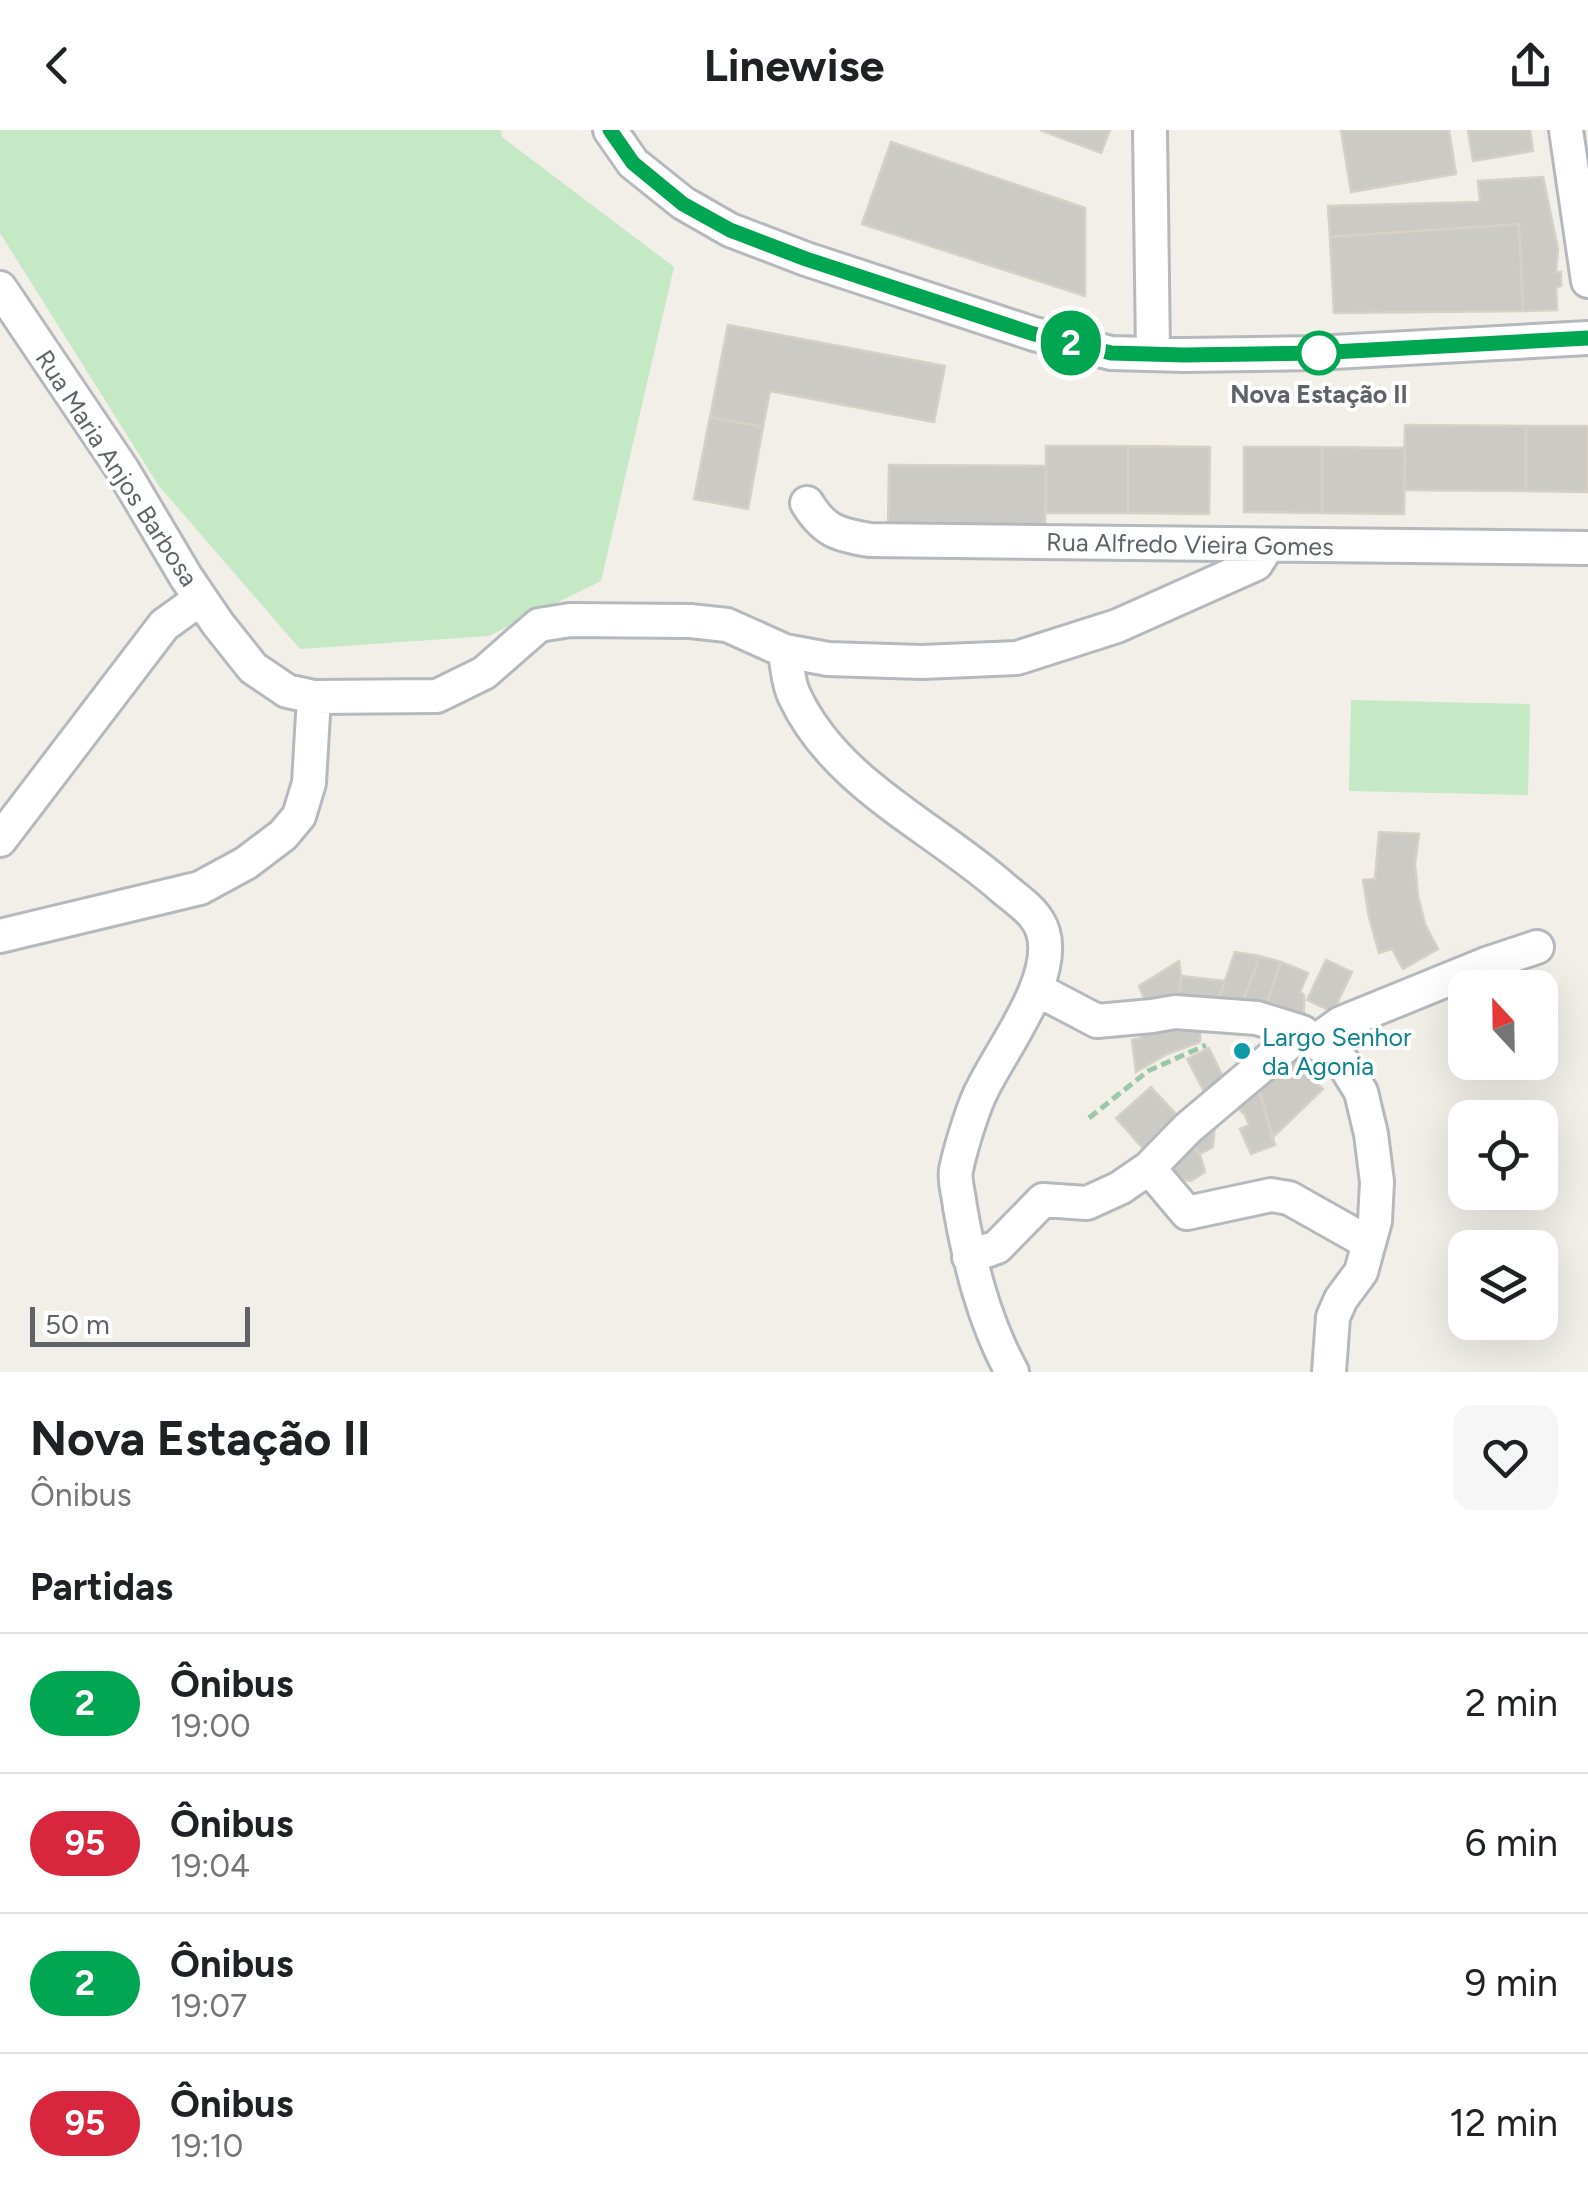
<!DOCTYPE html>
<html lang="pt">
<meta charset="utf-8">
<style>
:root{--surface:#fff;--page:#f6f6f6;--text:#202124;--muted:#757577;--line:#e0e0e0}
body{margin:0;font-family:Figtree,sans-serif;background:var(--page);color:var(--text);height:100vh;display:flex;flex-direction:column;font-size:38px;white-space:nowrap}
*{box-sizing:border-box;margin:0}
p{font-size:32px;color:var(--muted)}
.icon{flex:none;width:55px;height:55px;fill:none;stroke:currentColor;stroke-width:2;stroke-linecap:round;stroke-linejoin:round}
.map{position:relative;height:1242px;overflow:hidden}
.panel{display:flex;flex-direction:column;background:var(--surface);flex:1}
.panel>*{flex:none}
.badge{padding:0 20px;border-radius:32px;font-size:35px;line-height:65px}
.needle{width:65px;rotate:338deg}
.buttons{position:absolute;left:1448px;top:840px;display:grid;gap:20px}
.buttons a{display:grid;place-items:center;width:110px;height:110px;border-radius:20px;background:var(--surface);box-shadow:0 10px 40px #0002;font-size:50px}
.scale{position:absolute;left:30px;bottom:25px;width:220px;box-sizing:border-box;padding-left:10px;border:5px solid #5f6368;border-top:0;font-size:28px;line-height:35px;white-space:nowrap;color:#5f6368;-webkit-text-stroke:8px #fff;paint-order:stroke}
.map>.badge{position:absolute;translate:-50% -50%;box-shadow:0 0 0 5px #fff}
h2{padding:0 30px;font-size:38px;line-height:90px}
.round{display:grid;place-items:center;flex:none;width:105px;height:105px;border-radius:20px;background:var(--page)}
.head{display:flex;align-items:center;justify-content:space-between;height:170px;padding:0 30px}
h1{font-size:48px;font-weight:700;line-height:75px}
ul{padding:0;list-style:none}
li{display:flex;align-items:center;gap:30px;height:140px;padding:0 30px;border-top:2px solid var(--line)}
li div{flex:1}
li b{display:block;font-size:38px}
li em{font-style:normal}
li .badge{min-width:110px;font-weight:700;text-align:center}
header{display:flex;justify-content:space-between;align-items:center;height:130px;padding:0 30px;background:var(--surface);font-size:45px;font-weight:700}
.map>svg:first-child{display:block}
.green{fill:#c5e8c5}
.building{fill:#cccac5;stroke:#d6d1c6;stroke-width:2.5}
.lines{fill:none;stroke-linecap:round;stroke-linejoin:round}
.minor-casing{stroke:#b5b8bc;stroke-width:38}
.path{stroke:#9cc7a9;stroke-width:5;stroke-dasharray:10 5;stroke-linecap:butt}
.minor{stroke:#fff;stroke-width:32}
.line-casing{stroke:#fff;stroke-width:22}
.line{stroke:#00a651;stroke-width:15}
.stop-dot{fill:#fff;stroke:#00a651;stroke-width:5}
.culture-dot{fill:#0f9aa8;stroke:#fff;stroke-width:4}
.labels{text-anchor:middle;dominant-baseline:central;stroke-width:8;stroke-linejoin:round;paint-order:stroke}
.stop-label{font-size:25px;font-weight:bold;fill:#5f6368;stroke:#fff}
.street-label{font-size:25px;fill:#5f6368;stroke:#fff}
.culture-label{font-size:25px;fill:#0d838f;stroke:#fff;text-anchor:start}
</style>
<header><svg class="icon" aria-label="back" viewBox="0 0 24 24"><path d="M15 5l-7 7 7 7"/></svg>Linewise<svg class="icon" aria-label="share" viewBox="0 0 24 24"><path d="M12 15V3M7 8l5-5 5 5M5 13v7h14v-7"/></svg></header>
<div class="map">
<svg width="1588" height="1242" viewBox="0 0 1588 1242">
<rect width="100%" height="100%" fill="#f1efe8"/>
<path class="green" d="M0,0H501L502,7L674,137L601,451L489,506L300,519L159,356L0,103Z
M1351,570L1530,574L1528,665L1349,661Z"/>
<path class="building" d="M1040,0H1110L1101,23Z
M1341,0H1449L1456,44L1351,62Z
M1468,0H1530L1533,21L1473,31Z
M891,12L1085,78V166L862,94Z
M1543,47L1558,119L1556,142H1561V156L1556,157L1557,180L1523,181L1519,94L1330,107L1328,76L1480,72L1478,51Z
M1519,94L1523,181L1334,183L1330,107Z
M728,195L945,236L934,292L770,261L763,297L710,287Z
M710,287L763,297L748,379L694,369Z
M1405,295L1526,296V361L1404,360Z
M1526,296H1588V362L1526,361Z
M1046,316H1128V383H1046Z
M1128,316L1210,317L1209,384L1128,383Z
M1244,317H1322V383L1244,382Z
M1322,317L1405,318L1404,384L1322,383Z
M889,335L1046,336L1045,401L888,398Z
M1379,702L1419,704L1415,734L1418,766L1425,794L1438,819L1403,839L1392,819L1379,823L1369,787L1363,750L1375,749Z
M1235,822L1260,826L1242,874H1217Z
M1260,826L1281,832L1264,880L1242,874Z
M1326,830L1352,842L1333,882L1307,870Z
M1179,831L1181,846L1178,872L1148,877L1139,856Z
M1281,832L1308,843L1300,862L1304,865V891L1264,880Z
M1181,846L1225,851L1217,874L1178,872Z
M1201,888L1200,912L1167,924L1136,942L1132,910L1141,908L1140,896Z
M1209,918L1228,957L1209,971L1187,929Z
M1289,925L1323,959L1272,1008L1261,966L1253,954Z
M1253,954L1261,966L1275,1015L1251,1024L1240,999L1249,995L1245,985L1232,972Z
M1151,957L1184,993L1148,1024L1116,988Z
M1215,992L1213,1017L1200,1024L1185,1009Z
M1185,1009L1200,1024L1205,1042L1191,1051L1177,1048L1163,1032Z"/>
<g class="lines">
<defs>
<path id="minor" d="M610,0L633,33L683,73L730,100L806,129L1034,204L1111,223L1184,225L1315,223L1588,208
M1150,0L1153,223
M1566,0L1588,151
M0,158L122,339L186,447L218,494L253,538L287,561L314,567L437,566L484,543L539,495L570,490L690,491L727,495L785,521L828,529L922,532L1017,528L1117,496L1256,434L1268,415
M807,373C824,401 838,405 870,410L1588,418
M785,521C787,535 788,552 794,565C835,654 933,696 1003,758C1018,771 1037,782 1043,802C1057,849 1002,918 982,960C973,977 960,1020 956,1040C954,1051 959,1065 960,1077C970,1134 984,1191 1012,1242
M0,710L164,495L200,469
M0,806L200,758L246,733L283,705L299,686L309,653L314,567
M1036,859L1097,891L1152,886L1175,882L1257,888L1302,902L1342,931L1361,962L1371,1004L1377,1052L1375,1091L1361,1142L1341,1169L1333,1187L1329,1242
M1316,911L1341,893L1486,834L1537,817
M1149,1038L1187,1083L1271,1065L1289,1068L1369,1113
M969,1127L997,1117L1043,1070L1087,1073L1120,1058L1149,1038L1188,998L1302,902"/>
</defs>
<use href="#minor" class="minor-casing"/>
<path class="path" d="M1089,988L1148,941L1206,915"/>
<use href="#minor" class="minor"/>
</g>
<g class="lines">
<defs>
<path id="line" d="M610,0L633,33L683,74L730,100L806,129L1034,204L1111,223L1184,225L1314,223L1588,208"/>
</defs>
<use href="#line" class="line-casing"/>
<use href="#line" class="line"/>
</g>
<circle class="stop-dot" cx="1319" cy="223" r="20"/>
<circle class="culture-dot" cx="1242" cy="921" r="10"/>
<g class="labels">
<g class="stop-label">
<text x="1319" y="264">Nova Estação II</text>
</g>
<g class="street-label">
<text transform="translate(117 338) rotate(57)">Rua Maria Anjos Barbosa</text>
<text transform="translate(1190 414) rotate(1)">Rua Alfredo Vieira Gomes</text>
</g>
<g class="culture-label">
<text x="1262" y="907">Largo Senhor<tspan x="1262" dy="29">da Agonia</tspan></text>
</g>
</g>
</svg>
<div class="buttons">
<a><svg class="needle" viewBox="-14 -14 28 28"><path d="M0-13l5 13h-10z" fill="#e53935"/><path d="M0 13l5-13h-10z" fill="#757577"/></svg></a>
<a><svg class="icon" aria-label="locate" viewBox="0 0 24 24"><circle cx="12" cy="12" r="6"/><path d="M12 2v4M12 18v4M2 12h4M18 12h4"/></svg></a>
<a><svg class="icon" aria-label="layers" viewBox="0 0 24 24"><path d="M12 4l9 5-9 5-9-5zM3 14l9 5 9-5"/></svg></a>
</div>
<div class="scale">50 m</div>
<b class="badge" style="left:1071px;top:213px;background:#00a651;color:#fff">2</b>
</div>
<section class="panel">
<div class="head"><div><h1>Nova Estação II</h1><p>Ônibus</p></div><a class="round"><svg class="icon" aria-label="heart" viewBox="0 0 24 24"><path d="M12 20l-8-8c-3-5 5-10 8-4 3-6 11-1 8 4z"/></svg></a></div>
<h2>Partidas</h2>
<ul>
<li><span class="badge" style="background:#00a651;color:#fff">2</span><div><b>Ônibus</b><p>19:00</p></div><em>2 min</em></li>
<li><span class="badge" style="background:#d7263d;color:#fff">95</span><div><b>Ônibus</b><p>19:04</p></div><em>6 min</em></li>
<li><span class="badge" style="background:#00a651;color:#fff">2</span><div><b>Ônibus</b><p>19:07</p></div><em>9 min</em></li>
<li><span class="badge" style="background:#d7263d;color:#fff">95</span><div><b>Ônibus</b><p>19:10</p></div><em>12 min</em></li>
</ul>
</section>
